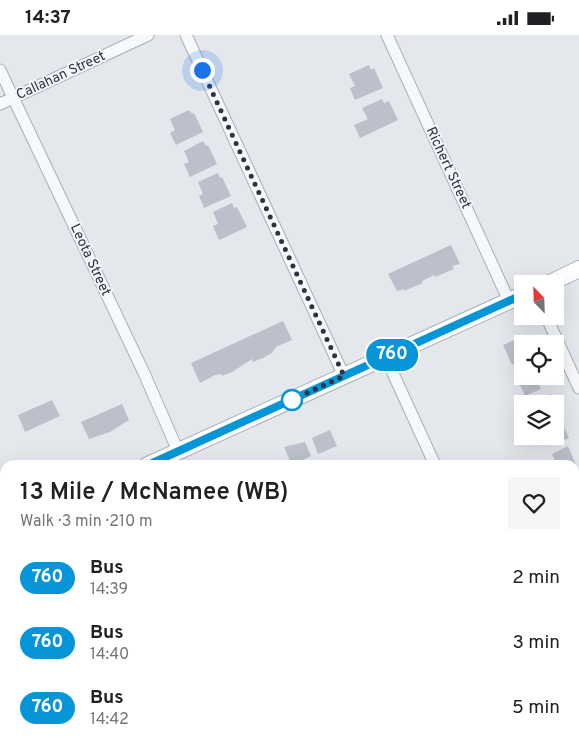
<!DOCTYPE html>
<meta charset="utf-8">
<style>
:root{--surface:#fff;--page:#f6f6f6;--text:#202124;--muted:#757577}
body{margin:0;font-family:Overpass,sans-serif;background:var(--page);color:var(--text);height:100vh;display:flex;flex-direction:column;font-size:19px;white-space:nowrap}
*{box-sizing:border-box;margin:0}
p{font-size:16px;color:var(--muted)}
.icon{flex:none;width:28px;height:28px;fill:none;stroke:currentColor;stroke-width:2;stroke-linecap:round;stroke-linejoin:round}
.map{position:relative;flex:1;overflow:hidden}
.sheet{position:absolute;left:0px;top:425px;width:580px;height:291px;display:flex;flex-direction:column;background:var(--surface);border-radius:15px 15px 0 0;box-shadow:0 5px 20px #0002}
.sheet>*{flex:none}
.badge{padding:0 10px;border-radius:16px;font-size:18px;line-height:32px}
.needle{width:32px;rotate:337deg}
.fabs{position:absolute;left:514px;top:240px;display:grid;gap:10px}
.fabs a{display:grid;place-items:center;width:50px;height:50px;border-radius:0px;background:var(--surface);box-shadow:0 5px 20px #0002;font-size:25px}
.you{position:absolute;width:25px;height:25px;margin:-12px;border:4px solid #fff;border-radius:50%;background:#1a73e8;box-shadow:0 0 0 8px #1a73e833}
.map>.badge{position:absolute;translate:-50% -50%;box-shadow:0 0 0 2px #fff}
.round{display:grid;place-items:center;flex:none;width:52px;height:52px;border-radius:0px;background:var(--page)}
.head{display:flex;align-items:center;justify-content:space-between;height:85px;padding:0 20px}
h1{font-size:24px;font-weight:600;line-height:38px}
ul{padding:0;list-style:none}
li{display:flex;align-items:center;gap:15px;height:65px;padding:0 20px}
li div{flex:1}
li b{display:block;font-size:19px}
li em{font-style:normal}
li .badge{min-width:55px;font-weight:700;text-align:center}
.status{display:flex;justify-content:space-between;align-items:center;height:35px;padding:0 25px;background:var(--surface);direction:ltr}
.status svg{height:14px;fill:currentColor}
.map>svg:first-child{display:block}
.built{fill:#d2d6de}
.building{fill:#bbc0ca}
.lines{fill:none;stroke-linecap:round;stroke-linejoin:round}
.minor-casing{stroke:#a9aeb7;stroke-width:13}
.tertiary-casing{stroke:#a9aeb7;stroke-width:16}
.secondary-casing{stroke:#a9aeb7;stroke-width:18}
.minor{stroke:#f7f8fa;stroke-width:11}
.tertiary{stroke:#f7f8fa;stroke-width:14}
.secondary{stroke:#fff;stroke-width:16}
.line-casing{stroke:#fff;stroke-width:11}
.line{stroke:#0696d7;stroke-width:8}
.walk{stroke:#2b3445;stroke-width:5;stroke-dasharray:0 9}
.stop-dot{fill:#fff;stroke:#0696d7;stroke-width:2.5}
.labels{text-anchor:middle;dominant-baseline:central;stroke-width:4;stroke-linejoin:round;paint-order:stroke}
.street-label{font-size:14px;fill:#2b3445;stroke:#f4f6f9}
</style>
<div class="status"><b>14:37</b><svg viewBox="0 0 49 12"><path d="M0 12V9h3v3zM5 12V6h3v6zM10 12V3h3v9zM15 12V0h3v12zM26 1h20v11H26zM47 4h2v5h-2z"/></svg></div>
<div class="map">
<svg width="579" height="716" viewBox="0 0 579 716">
<rect width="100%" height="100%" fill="#e4e7ec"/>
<path class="built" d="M0,595L5,606V711H53L55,716H0Z"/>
<path class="building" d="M369,30L371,35L374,33L383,53L355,65L350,53L355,51L349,39Z
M382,64L384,68L389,66L398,85L360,103L354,90L368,84L362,73Z
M189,75L192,79L194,78L203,97L176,110L170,98L175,95L170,84Z
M203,106L206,111L208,110L217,129L190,142L184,129L189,127L184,116Z
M218,138L220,143L222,142L231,161L204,173L199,161L203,159L198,147Z
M232,168L234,173L237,172L247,192L219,205L213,191L218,189L213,177Z
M451,210L460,229L452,231L454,234L435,242L434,240L422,246L423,248L404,256V254L397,256L388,239Z
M283,286L292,305L276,312L272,318L263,323L253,327L252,324L232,337L222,341V339L215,340L200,348L191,328Z
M519,303L522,309V325L512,330L503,310Z
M522,338V341H535L541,354L525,361L516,341Z
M551,359L560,378L555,380V369H536L535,366Z
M52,365L60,381L25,397L18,380Z
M122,369L129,385L110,397L89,404L81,387Z
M560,383L569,403L553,410L550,401H555V386Z
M330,395L337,411L318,419L312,403Z
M305,407L311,421L292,430L284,412Z
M568,411L576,430H557L552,419Z
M579,438V463L575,454V440Z
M579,703V716H569L567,711H575V705Z
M182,711H196L198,715L184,716Z
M237,711H253L255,716H231Z
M262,711H284V713L277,716L273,714L264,716Z"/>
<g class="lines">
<defs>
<path id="minor" d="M186,0L344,341
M387,0L509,266
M0,35L144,338L178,416
M0,69L148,0
M546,281L579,353
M386,323L435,430
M575,671L579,669
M424,711L425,716
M350,716L367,711"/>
<path id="tertiary" d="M0,521L5,533
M88,711L90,716"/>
<path id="secondary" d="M548,249L579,234
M148,430L522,260
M0,501L5,499"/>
</defs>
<use href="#minor" class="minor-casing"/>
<use href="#tertiary" class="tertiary-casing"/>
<use href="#secondary" class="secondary-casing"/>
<use href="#minor" class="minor"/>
<use href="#tertiary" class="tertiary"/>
<use href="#secondary" class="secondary"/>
</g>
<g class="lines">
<defs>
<path id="line" d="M148,430L522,260"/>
</defs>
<use href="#line" class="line-casing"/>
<use href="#line" class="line"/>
<path class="walk" d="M202,35L344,341L292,365"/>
</g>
<circle class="stop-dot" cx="292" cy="365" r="10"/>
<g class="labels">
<g class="street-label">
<text transform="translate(61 41) rotate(-25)">Callahan Street</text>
<text transform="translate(448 133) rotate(65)">Richert Street</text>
<text transform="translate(90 225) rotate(65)">Leota Street</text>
</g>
</g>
</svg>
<div class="fabs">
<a><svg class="needle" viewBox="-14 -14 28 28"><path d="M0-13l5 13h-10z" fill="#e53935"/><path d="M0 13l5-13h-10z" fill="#757577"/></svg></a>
<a><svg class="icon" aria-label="locate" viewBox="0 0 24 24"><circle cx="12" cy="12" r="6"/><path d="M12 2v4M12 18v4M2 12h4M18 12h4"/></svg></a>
<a><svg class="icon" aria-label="layers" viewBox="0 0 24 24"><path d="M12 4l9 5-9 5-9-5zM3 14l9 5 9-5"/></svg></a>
</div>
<div class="you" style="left:202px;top:35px"></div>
<b class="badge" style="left:392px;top:320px;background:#0696d7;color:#fff">760</b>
<section class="sheet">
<div class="head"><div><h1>13 Mile / McNamee (WB)</h1><p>Walk · 3 min · 210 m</p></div><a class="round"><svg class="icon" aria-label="heart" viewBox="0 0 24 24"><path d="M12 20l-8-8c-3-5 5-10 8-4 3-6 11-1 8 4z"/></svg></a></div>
<ul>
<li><span class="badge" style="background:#0696d7;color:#fff">760</span><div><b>Bus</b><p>14:39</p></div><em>2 min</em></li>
<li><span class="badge" style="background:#0696d7;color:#fff">760</span><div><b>Bus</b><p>14:40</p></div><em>3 min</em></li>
<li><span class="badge" style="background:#0696d7;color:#fff">760</span><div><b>Bus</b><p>14:42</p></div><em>5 min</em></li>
</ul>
</section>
</div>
